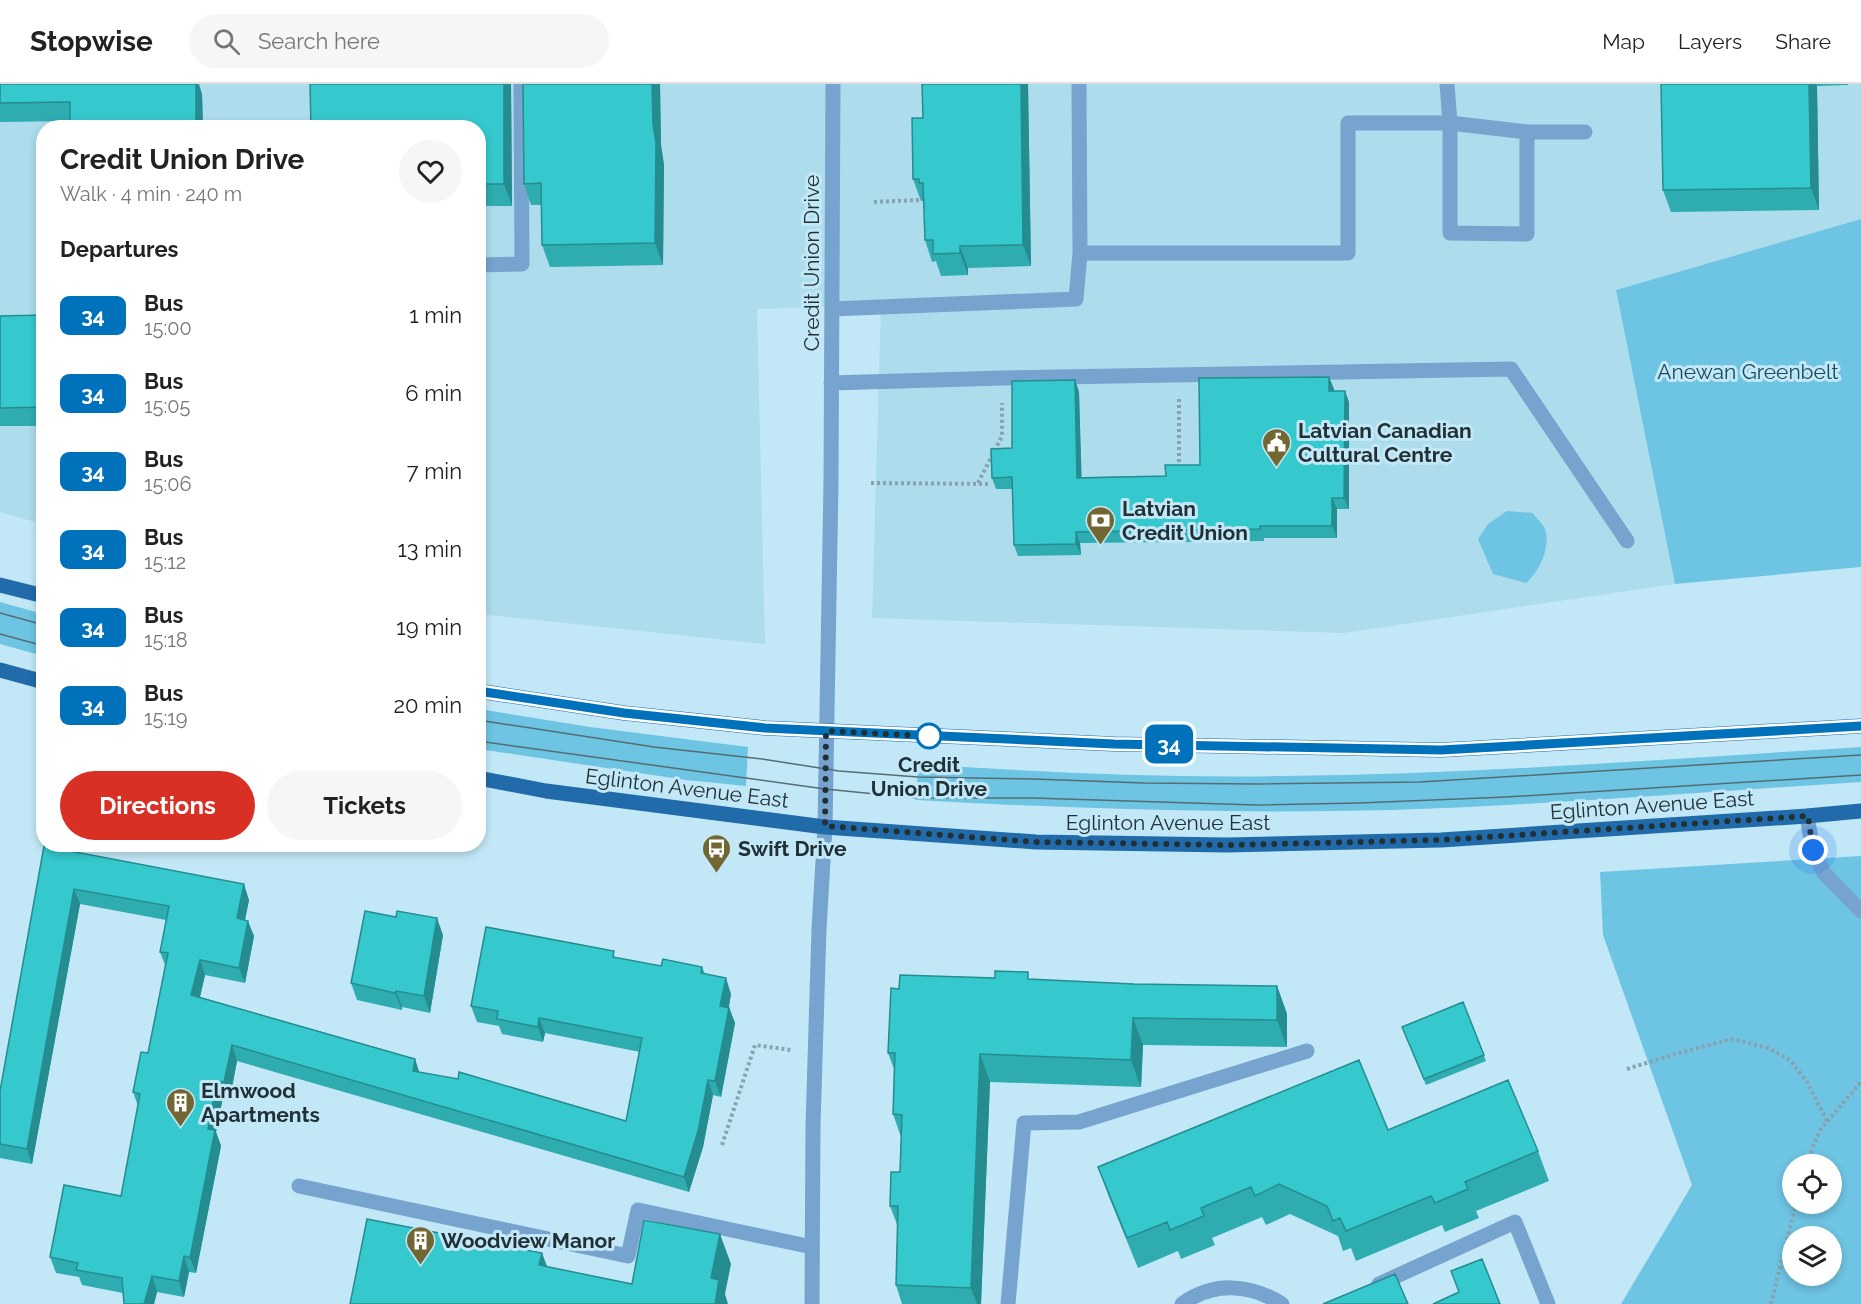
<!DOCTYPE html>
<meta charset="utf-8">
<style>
:root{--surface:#fff;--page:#f6f6f6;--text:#222;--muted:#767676;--line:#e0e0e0;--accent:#d93025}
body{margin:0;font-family:Raleway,sans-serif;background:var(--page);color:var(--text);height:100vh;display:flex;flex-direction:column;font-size:22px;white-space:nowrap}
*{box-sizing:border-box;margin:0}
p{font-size:20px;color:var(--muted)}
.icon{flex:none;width:33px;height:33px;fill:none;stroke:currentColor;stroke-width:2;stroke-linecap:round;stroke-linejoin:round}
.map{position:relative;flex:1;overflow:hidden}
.details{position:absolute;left:36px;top:36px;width:450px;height:732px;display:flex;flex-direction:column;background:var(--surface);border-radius:24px;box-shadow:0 3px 9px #0003}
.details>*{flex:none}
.badge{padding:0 12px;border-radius:9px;font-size:21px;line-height:39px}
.tools{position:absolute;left:1782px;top:1070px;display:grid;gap:12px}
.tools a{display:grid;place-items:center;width:60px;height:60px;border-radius:50%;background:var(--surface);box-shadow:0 3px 9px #0003;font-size:30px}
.you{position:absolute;width:30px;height:30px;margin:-15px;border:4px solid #fff;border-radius:50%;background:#1a73e8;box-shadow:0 0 0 9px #1a73e833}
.map>.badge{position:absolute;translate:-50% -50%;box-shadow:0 0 0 3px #fff}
h2{padding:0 24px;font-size:22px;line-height:54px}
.round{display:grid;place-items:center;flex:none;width:63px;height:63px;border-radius:32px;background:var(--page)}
.overview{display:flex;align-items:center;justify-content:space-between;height:102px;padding:0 24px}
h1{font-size:28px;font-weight:700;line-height:45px}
.cta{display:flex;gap:12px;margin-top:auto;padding:12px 24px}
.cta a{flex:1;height:69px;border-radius:36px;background:var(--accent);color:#fff;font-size:24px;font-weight:700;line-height:69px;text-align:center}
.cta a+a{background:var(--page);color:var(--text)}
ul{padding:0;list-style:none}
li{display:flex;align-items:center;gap:18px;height:78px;padding:0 24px}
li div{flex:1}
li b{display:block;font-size:22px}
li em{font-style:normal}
li .badge{min-width:66px;font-weight:700;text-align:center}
header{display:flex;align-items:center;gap:36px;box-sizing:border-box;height:84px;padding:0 30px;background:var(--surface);border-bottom:2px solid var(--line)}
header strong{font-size:28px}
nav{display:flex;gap:33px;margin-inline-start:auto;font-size:21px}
.search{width:420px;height:54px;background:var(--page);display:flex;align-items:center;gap:15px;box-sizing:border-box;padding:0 21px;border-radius:33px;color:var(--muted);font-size:22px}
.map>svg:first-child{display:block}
.built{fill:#addced}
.green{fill:#6ec4e3;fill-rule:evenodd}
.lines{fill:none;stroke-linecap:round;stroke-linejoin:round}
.path{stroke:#86a3ae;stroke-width:4;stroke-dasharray:3 3;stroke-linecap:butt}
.minor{stroke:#77a3cf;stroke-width:15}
.major{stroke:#226baa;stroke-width:15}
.tram{stroke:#566c74;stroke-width:1.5}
.wall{fill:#2eacb0}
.shaded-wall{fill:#258c90}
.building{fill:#35c8cd;stroke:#258c90;stroke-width:1.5}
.line-casing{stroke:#fff;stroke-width:14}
.line{stroke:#0072bc;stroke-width:9}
.walk{stroke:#213035;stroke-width:6;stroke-dasharray:0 10.8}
.stop-dot{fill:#fff;stroke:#0072bc;stroke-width:3}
.labels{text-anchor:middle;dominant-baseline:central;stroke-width:6;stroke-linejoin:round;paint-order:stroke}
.street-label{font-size:21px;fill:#213035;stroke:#c2e8f7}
.park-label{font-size:21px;fill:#174a5a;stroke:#c2e8f7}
.poi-label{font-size:21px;font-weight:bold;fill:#213035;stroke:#c2e8f7;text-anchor:start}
.stop-label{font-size:21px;font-weight:bold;fill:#213035;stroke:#c2e8f7}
</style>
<header>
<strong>Stopwise</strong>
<div class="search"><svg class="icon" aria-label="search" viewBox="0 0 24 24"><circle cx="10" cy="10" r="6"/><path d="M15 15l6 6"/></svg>Search here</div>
<nav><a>Map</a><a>Layers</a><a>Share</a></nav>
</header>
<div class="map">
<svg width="1861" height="1220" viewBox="0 0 1861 1220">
<rect width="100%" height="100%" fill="#c2e8f7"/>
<path class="built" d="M0,0H1861V135L1616,206L1675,500L1344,549L872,534L881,221L757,225L765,560L479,530L478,44H44L43,440L0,428Z"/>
<path class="green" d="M1861,135V483L1675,500L1616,206Z
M1507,427L1533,429C1536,434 1543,440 1545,445C1551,463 1539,488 1526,499L1493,490L1478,455L1488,440Z
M0,518L43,530V572L0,560Z
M479,625L590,643L748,663L746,702L686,696L479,665Z
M1861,663V698C1704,708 1548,721 1391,726C1232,730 1074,725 916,716L918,680C1040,688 1161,694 1283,692C1476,690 1669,675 1861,663Z
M1861,772V1220H1621L1692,1101L1603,851L1600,788ZM1792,1080H1832V1119H1792ZM1792,1152H1832V1191H1792Z"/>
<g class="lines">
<path class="path" d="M874,118L919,116
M1179,315V378
M871,399L990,400
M978,399L1002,352V319
M1627,985L1675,970L1732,955L1768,964L1790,976L1807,998L1827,1037
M722,1061L755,961L791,966
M1806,1080L1820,1046L1861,998
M1771,1220L1796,1119"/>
<path class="minor" d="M1079,0L1080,169H1348V39H1450V149L1527,150V48H1585
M1447,0L1450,39L1527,48
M478,181L522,180L521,0
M832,225L1076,215L1080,169
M831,299L1002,294L1511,285L1627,457
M1807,732L1813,767L1824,789L1861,827
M299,1102L628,1172L638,1126L812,1163
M1379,1200L1515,1138L1548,1220
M812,1220L813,1042L819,845L825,743L831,399L833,0
M1008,1220L1024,1039L1079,1038L1307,967
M1182,1220C1214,1197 1250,1200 1282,1220"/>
<path class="major" d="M0,501L44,512
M0,586L44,598
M478,607L624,629L765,644L1114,660L1441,666L1861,642
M478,694L546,707L825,743L1036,758L1227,761L1441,756L1807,732L1861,727"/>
<path class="tram" d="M0,529L44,541
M0,550L44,562
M478,636L654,663L762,675L839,687L918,693L1034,695L1144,699L1257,700L1420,698L1861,671
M478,657L825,705L916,714H1033L1256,721L1359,719L1506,713L1861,691"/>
</g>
<path class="wall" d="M0,0L202,10L203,44H70V37L0,38Z
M511,0L512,122H478V44Z
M523,0H660L661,61L664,81L663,181L550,183L542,161L541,121H531L524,100Z
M1028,0L1031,182L968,184V191L941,192L936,177L932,178L925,156L924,117H921L913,95L923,34Z
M1661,0H1848V1L1817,2L1819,126L1671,128L1663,106Z
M44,231V342H0V232Z
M1329,293L1334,307L1349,318V425H1337V454H1264V457L1080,459L1081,471L1018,472L1014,461L1012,405H996L992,394L1012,364L1075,296L1079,308L1081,393L1166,392L1200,381Z
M44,762L249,816L245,836L254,852L245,899L205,891L200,913L415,975L419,988L626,1037L640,968L545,949L543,958L502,950L499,942L477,938L471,922L617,874L661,882L702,883L705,890L731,910L729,923L735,939L721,1013L713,1011L703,1063L689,1108L237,977L230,1014L223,1013L216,1048L221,1062L196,1189L189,1188L184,1213L157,1208L154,1220H124L123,1209L82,1201L79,1193L56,1189L50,1173L121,1112L138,1022L133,1008L148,969L165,881L160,868L166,836L80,820L32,1080L0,1074V1007Z
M443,851L430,929L402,923V926L357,916L351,899Z
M1031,896L1134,900L1277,902L1287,930V963L1143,961L1141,1003L990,998L981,1220H902L896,1201L898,1143L890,1122L900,1088L901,1053L893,1030L894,985L888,969L899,905Z
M1463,918L1486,977L1426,1001L1402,943Z
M1388,1046L1538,1067L1549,1097L1476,1127L1479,1134L1445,1148L1442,1141L1356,1177L1351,1164L1343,1167L1338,1152L1290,1130L1266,1141L1262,1133L1212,1154L1215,1161L1181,1175L1178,1167L1138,1184L1109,1113L1098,1083Z"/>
<path class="shaded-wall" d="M196,0H199L202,10L203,44H196Z
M504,0H511L512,122L504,100Z
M652,0H660L661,61L664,81L663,181L655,159Z
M1021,0H1028L1031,182L1023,161Z
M1809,0H1816L1817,2L1819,126L1811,104Z
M960,162L968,184V191L960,169Z
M1329,293L1334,305L1333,318L1329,307Z
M1075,296L1079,308L1082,405L1077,394Z
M1345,307L1349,318V425L1344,414Z
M1332,414L1337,425V454L1332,442Z
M1076,448L1080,459L1081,471L1076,460Z
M244,800L249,816L242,850L237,834Z
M74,805L80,820L32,1080L27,1065Z
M437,834L443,851L430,929L424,912Z
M248,837L254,852L245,899L239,884Z
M200,876L205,891L197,926L191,911Z
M726,894L731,910L726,937L720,922Z
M1277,902L1287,930V963L1277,936Z
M396,907L402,923V926L395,909Z
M729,924L735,939L721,1013L715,997Z
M539,934L545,949L543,958L538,943Z
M1133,934L1143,961L1141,1003L1131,976Z
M232,961L237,977L230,1014L224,998Z
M980,970L990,998L981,1220H977L971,1204Z
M415,975L420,991L413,987Z
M708,996L713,1011L703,1063L689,1108L684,1093Z
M217,997L223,1013L216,1048L221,1062L196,1189L190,1174L208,1045Z
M720,1150L731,1180L725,1210L728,1220H715L711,1194Z
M542,1169L553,1198L539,1181Z
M184,1172L189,1188L184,1213L179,1197Z
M152,1192L157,1208L154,1220H144Z"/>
<path class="building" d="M0,0H196V44H70V18L0,19Z
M310,0H504V100H478V44H311Z
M523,0H652L653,40L656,59L655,159L542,161L541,99L524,100Z
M922,0H1021L1023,161L960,162V169L933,170V156H925L923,99H919V95H913L912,34H923Z
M1661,0H1809L1811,104L1663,106Z
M44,231V323L0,324V232Z
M1329,293V307H1345L1344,414H1332V442H1260V445L1076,448V460L1014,461L1012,393L992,394L991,365L1012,364V297L1075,296L1077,394L1166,392L1165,381H1200L1199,294Z
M44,762L244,800L237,834L248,837L239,884L200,876L191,911L415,975L413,987L458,995L459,988L626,1037L642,954L539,934L538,943L497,935L498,927L471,922L486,843L614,867L613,873L661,882L663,875L702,883L701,889L726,894L720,922L729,924L715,997L708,996L698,1047L684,1093L232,961L224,998L217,997L208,1045L215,1046L190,1174L184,1172L179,1197L152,1192L144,1220H124L122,1194L76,1186L78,1179L50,1173L64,1101L121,1112L140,1010L133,1008L141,968L148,969L168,869L160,868L169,822L74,805L27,1065L0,1060V1007Z
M365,827L396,833L397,827L437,834L424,912L396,907L395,909L351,899Z
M995,887L1028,888V895L1134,900L1277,902V936L1133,934L1131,976L980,970L971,1204L896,1201L898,1122H890L891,1088H900L902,1031L893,1030L895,969H888L891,904L899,905L900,891L995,894Z
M1463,918L1484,971L1424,995L1402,943Z
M1359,976L1388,1046L1508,996L1538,1067L1465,1098L1468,1105L1435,1119L1431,1112L1346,1147L1340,1134L1333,1137L1327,1122L1279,1100L1255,1112L1251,1103L1201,1124L1204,1132L1170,1146L1167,1138L1127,1154L1098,1083Z
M367,1135L542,1169L539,1181L632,1200L644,1136L720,1150L711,1194L719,1196L715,1220H350Z
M1482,1175L1500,1220H1433L1459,1208L1451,1187Z
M1395,1190L1408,1220H1323Z"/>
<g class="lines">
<defs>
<path id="line" d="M478,607L624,629L765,644L1114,660L1441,666L1861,642"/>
</defs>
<use href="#line" class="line-casing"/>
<use href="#line" class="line"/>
<path class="walk" d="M929,652L826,647L825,742L1036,758L1227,761L1441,756L1808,732L1813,766"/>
</g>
<defs>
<symbol id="civic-pin" viewBox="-11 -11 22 30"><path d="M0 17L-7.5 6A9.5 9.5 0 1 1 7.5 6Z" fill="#726633" stroke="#c2e8f7"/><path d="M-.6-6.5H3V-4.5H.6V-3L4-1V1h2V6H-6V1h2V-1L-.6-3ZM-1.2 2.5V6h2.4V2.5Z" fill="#fff"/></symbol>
<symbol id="bank-pin" viewBox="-11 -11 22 30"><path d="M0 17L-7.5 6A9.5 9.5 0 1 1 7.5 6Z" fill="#726633" stroke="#c2e8f7"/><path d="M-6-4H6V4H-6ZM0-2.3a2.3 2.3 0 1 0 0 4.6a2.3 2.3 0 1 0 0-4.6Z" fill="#fff"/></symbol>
<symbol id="bus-pin" viewBox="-11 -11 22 30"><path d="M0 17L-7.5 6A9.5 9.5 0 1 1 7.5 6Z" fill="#726633" stroke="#c2e8f7"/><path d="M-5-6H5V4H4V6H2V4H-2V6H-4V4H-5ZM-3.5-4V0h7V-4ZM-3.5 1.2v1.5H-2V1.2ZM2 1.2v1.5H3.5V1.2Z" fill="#fff"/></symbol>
<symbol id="building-pin" viewBox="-11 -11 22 30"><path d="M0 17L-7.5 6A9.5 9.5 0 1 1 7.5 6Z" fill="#726633" stroke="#c2e8f7"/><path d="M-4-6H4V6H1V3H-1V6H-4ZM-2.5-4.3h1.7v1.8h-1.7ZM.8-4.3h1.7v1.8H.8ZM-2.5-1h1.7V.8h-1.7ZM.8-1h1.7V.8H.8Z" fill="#fff"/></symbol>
</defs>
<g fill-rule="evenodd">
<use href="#civic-pin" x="1260" y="342" width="33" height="45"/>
<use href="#bank-pin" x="1084" y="420" width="33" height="45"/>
<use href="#bus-pin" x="700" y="748" width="33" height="45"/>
<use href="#building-pin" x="164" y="1002" width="33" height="45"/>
<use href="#building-pin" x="404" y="1140" width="33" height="45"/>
</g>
<circle class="stop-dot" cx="929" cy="652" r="12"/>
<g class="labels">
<g class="street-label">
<text transform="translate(811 179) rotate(-90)">Credit Union Drive</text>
<text transform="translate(687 704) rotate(7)">Eglinton Avenue East</text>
<text transform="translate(1652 721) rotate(-4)">Eglinton Avenue East</text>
<text x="1168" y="738">Eglinton Avenue East</text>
</g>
<g class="park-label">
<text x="1748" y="287">Anewan Greenbelt</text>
</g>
<g class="poi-label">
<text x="1298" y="346">Latvian Canadian<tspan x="1298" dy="24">Cultural Centre</tspan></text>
<text x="1122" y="424">Latvian<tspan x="1122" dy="24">Credit Union</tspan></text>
<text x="738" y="764">Swift Drive</text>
<text x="201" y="1006">Elmwood<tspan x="201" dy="24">Apartments</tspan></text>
<text x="441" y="1156">Woodview Manor</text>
</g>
<g class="stop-label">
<text x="929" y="680">Credit<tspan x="929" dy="24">Union Drive</tspan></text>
</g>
</g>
</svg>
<div class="tools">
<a><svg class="icon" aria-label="locate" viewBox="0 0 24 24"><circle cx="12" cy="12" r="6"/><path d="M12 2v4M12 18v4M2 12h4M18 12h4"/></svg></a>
<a><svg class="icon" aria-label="layers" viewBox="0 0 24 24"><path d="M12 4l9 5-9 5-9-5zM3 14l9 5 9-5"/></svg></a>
</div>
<div class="you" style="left:1813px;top:766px"></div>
<b class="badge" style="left:1169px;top:660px;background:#0072bc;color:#fff">34</b>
<section class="details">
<div class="overview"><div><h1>Credit Union Drive</h1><p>Walk · 4 min · 240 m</p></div><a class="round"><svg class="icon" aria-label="heart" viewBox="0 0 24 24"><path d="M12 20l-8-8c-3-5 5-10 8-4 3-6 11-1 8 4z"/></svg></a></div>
<h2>Departures</h2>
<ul>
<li><span class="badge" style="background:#0072bc;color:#fff">34</span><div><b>Bus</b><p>15:00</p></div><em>1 min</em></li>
<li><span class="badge" style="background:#0072bc;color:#fff">34</span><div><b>Bus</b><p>15:05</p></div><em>6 min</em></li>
<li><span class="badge" style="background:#0072bc;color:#fff">34</span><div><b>Bus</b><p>15:06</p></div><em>7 min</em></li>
<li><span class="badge" style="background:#0072bc;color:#fff">34</span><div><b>Bus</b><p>15:12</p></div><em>13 min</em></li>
<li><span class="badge" style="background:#0072bc;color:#fff">34</span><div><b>Bus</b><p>15:18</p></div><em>19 min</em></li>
<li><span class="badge" style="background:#0072bc;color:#fff">34</span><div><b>Bus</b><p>15:19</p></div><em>20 min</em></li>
</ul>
<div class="cta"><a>Directions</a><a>Tickets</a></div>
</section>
</div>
